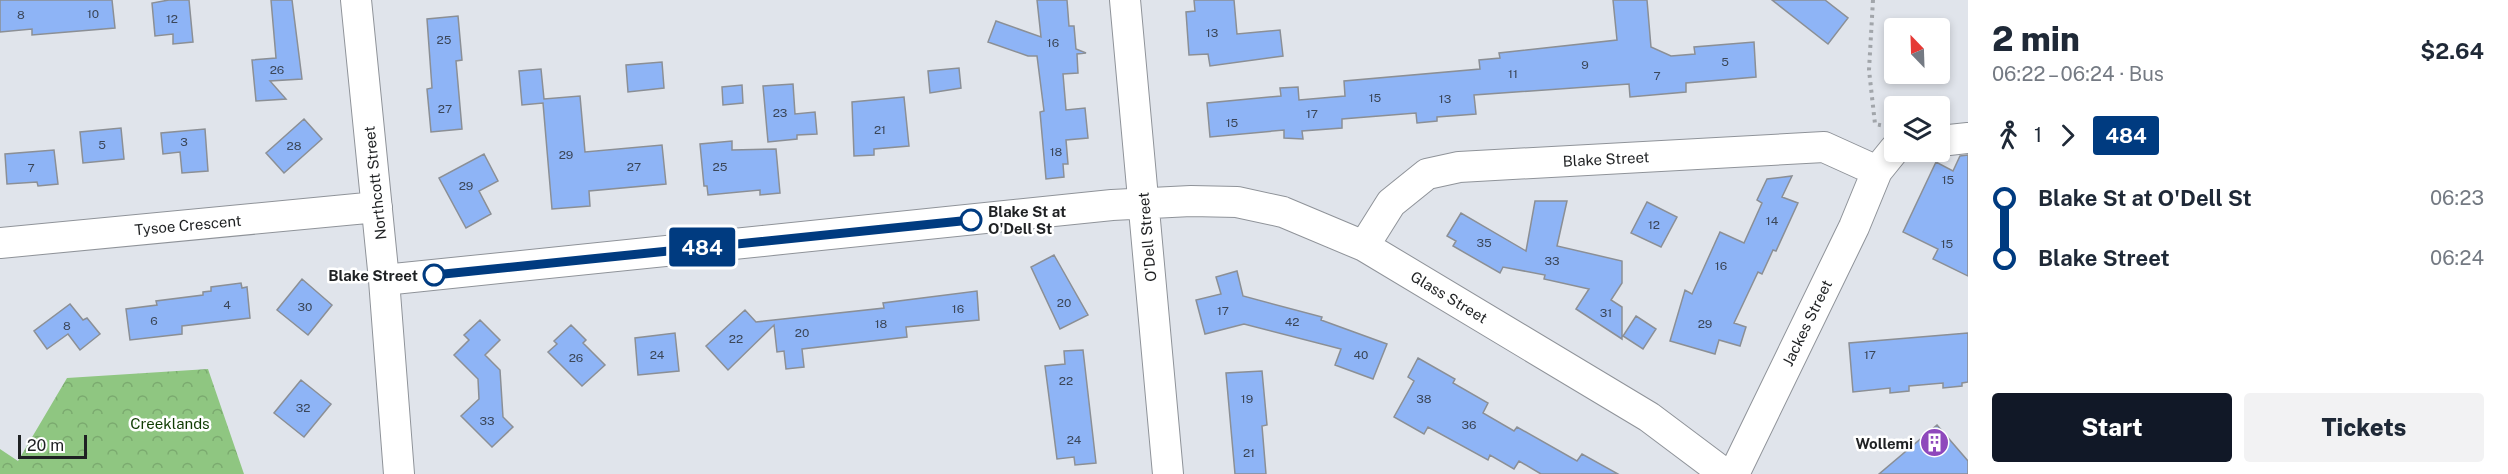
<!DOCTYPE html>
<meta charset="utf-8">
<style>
:root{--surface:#fff;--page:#f2f2f3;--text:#1f2937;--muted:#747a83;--accent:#111827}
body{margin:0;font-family:"Public Sans",sans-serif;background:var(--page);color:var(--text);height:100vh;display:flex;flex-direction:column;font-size:22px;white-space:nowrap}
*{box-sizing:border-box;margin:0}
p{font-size:20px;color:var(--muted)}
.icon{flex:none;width:33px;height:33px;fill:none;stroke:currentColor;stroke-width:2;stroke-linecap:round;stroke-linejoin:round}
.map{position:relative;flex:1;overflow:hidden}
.drawer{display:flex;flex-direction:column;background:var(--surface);width:540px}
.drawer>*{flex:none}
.badge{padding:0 12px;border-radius:4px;font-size:21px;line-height:39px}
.needle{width:39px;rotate:337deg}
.buttons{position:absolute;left:1884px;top:18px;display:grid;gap:12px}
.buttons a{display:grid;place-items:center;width:66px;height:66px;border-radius:6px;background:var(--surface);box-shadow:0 3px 9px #0003;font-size:30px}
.scale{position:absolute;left:18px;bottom:15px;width:69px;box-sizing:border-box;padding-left:6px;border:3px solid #1f2123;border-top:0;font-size:16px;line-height:21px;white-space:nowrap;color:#1f2123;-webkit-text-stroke:4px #fff;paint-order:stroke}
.map>.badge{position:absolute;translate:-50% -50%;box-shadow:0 0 0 3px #fff}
.legs{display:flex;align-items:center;gap:9px;height:66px;padding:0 24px;font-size:20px}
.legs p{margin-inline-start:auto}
.head{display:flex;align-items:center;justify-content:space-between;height:102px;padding:0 24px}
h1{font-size:33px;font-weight:800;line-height:45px}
.primary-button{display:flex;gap:12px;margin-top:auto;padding:12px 24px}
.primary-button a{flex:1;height:69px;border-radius:6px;background:var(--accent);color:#fff;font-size:24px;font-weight:800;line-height:69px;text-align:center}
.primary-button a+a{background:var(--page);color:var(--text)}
ul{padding:0 24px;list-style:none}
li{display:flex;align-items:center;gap:21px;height:60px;font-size:22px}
li i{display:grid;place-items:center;width:9px;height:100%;margin:0 8px;background:currentColor}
li i::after{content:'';width:15px;height:15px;margin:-8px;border:4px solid;border-radius:50%;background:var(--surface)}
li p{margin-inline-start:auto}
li:first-child i{background:linear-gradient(#0000 50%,currentColor 0)}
li:last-child i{background:linear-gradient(currentColor 50%,#0000 0)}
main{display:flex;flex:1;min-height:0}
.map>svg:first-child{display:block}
.park{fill:url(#park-crowns)}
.building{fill:#8eb4f6;stroke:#8b8f95;stroke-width:1.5}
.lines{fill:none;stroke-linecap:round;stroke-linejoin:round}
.minor-casing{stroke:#8f9399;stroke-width:32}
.path{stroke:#a1a5aa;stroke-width:4;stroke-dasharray:3 4.5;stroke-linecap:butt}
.minor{stroke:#fff;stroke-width:30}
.line-1-casing{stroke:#fff;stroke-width:14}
.line-1{stroke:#003b80;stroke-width:9}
.stop-1-dot{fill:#fff;stroke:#003b80;stroke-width:3}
.labels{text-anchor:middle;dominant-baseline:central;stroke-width:5;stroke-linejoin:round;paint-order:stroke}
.number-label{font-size:12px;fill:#3b4658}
.street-label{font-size:15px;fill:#1f2123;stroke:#fff}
.stop-label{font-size:15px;font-weight:bold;fill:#1f2123;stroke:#fff;text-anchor:start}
.park-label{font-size:15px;fill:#0f3b02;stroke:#fff}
.poi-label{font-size:15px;font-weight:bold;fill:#1f2123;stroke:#fff;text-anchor:end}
</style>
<main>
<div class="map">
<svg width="1968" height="474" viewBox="0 0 1968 474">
<defs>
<pattern id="park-crowns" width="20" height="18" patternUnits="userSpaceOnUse" patternTransform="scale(1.5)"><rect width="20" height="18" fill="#8fc681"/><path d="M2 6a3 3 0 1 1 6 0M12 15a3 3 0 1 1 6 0" fill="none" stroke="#7baa6f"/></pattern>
</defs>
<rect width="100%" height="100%" fill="#e0e4eb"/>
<path class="park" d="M208,369L244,474H0V449L18,461L67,378Z"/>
<path class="building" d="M0,0H112L115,28L32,35V29L0,32Z
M169,0H189L193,42L173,44V34L155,36L152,3Z
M271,0H292L302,79L270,81L286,99L256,101L252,60L276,58Z
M1037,0H1067L1069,26H1074L1076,49L1086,53L1077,54L1078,73L1063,74L1066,110L1085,108L1088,138L1066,140L1068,164H1063L1064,177L1046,179L1040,112L1044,111L1037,56H1028L988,42L996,21L1041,37Z
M1194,0H1234L1237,34L1280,30L1283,56L1210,66L1208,54L1189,55L1186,12L1195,11Z
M1613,0H1647L1651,47L1671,56L1695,54L1694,47L1754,42L1756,77L1686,83V92L1630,97L1629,84L1474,95L1476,114L1437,117V121L1417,123L1416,113L1342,119V128L1302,131L1303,139L1284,138V130L1210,137L1207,103L1281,96L1280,88L1298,87L1299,100L1345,96L1344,81L1480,69L1479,60L1500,58L1499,53L1617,40Z
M1772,0H1825L1848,18L1828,44Z
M458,16L462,60L456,61L462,129L431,132L427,89L432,88L427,19Z
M662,62L664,88L628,92L626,65Z
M959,68L961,88L930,93L928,71Z
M541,69L544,99L580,96L585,152L662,145L666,184L589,191L590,206L552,209L543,103L522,105L519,71Z
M793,84L795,114L815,112L817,134L797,135V139L768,142L763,86Z
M742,85L743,103L723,105L722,87Z
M904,97L909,146L874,149V155L854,156L852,102Z
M304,119L322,139L284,173L266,153Z
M121,128L124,159L83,163L80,132Z
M205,129L208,171L182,173L180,152L163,154L161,133Z
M732,141V150L776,149L780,193L760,195V190L708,195L707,186H704L700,144Z
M54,150L58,184L38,186L37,182L7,184L5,154Z
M484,154L498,181L479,191L491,214L466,228L439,178Z
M1968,155V276L1933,259L1938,249L1903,232L1936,162L1953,171L1960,156Z
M1792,176L1782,197L1798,203L1776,251L1773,250L1762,274L1758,272L1734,323L1746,327L1740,346L1719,340L1715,354L1670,341L1685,290L1692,294L1720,232L1744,243L1762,203L1757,200L1767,179Z
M1535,201H1567L1557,246L1622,261V283L1611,300L1622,307V339L1576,309L1589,289L1544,279L1545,275L1503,267L1500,273L1453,246L1456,241L1447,236L1461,213L1526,251Z
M1647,202L1677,217L1661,247L1631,233Z
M1054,255L1088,315L1060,329L1031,267Z
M1237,271L1243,296L1322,317L1321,320L1387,344L1373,379L1335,365L1341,349L1244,324L1205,334L1196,300L1221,294L1216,277Z
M302,279L332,305L308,335L277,310Z
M241,283L242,288L247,287L250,318L182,326V334L130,340L126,309L157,305L156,301L203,295V292L211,291V287Z
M977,291L979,320L906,327L907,337L802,349L804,367L786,369L784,351L777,352L774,325L728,370L706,346L745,310L756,322L884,308L883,303Z
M70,304L83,320L87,318L100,334L80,350L68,334L47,349L34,331Z
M1636,316L1656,329L1643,349L1623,336Z
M480,320L500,340L485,355L500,370L503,417L513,427L492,447L461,416L479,399L478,379L454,355L469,340L464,335Z
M571,325L586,340L583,343L605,365L582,386L548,352L557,344L554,341Z
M675,333L679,371L638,375L635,338Z
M1968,333V382L1962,383V386L1943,388V383L1909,386V391L1890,393V388L1853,392L1849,343Z
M1083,350L1096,463L1075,465L1074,457L1057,459L1045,366L1065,364L1064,351Z
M1418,358L1455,379L1453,383L1488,403L1483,413L1514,431L1517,427L1577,461L1582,454L1618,474H1541L1519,461L1514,469L1490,455L1488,460L1428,427L1424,434L1394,417L1414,381L1408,377Z
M1262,371L1267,425L1262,426L1266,474H1235L1226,373Z
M301,380L331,404L304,437L274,413Z
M1937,425L1968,461V474H1879Z"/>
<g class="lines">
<defs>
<path id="minor" d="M356,0L384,280L399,474
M1125,0L1168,474
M1940,141L1968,138
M0,243L377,207
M1364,246L1391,203L1427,174L1459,167L1824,147L1877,171
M384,280L1112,205L1191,201L1237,202L1283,212L1364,246L1649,417L1725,474
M1734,474L1854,227L1877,171L1894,150"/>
</defs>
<use href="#minor" class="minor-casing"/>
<path class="path" d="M1873,0L1869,70L1875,124L1885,126"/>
<use href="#minor" class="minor"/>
</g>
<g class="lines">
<defs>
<path id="line-1" d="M434,275L971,220"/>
</defs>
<use href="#line-1" class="line-1-casing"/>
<use href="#line-1" class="line-1"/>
</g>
<defs>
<symbol id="building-disc" viewBox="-11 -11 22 22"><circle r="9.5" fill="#8e48bc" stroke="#fff"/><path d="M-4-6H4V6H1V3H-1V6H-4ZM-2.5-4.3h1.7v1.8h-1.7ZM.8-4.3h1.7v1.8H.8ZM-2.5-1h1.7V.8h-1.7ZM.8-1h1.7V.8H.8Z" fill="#fff"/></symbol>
</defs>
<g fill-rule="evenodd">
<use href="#building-disc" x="1918" y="426" width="33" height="33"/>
</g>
<g class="stop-1-dot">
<circle cx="971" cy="220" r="10"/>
<circle cx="434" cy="275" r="10"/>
</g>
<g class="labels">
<g class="number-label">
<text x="93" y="14">10</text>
<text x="21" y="15">8</text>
<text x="172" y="19">12</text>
<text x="1212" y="33">13</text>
<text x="444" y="40">25</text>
<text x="1053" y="43">16</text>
<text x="1725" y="62">5</text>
<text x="1585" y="65">9</text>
<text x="277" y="70">26</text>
<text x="1513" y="74">11</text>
<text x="1657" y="76">7</text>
<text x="1375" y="98">15</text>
<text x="1445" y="99">13</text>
<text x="445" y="109">27</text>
<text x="780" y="113">23</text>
<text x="1312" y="114">17</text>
<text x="1232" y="123">15</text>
<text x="880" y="130">21</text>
<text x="184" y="142">3</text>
<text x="102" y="145">5</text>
<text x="294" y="146">28</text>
<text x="1056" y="152">18</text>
<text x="566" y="155">29</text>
<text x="634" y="167">27</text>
<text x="720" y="167">25</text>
<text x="31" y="168">7</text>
<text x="1948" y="180">15</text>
<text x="466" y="186">29</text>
<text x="1772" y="221">14</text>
<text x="1654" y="225">12</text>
<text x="1484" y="243">35</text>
<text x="1947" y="244">15</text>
<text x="1552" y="261">33</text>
<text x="1721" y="266">16</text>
<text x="1064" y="303">20</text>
<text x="227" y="305">4</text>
<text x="305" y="307">30</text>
<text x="958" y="309">16</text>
<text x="1223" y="311">17</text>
<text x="1606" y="313">31</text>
<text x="154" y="321">6</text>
<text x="1292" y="322">42</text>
<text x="881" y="324">18</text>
<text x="1705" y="324">29</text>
<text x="67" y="326">8</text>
<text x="802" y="333">20</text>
<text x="736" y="339">22</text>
<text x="657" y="355">24</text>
<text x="1361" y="355">40</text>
<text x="1870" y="355">17</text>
<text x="576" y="358">26</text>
<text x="1066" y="381">22</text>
<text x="1247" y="399">19</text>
<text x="1424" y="399">38</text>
<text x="303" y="408">32</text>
<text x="487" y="421">33</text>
<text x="1469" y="425">36</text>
<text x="1074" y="440">24</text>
<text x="1249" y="453">21</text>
</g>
<g class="street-label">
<text transform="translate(1606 159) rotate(-3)">Blake Street</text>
<text transform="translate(375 183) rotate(-96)">Northcott Street</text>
<text transform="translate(188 225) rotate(-5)">Tysoe Crescent</text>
<text transform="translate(1147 237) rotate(-95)">O'Dell Street</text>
<text transform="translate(1449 297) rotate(31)">Glass Street</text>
<text transform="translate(1807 323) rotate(-64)">Jackes Street</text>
</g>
<g class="stop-label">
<text x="988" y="211">Blake St at<tspan x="988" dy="17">O'Dell St</tspan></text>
<text x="418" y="275" text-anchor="end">Blake Street</text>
</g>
<g class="park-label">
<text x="170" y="423">Creeklands</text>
</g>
<g class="poi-label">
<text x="1913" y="443">Wollemi</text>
</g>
</g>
</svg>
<div class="buttons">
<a><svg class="needle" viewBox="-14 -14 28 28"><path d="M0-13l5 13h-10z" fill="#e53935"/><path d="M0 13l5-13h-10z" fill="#747a83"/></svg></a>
<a><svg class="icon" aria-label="layers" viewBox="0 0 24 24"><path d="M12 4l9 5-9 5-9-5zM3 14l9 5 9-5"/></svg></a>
</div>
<div class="scale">20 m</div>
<b class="badge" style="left:702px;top:247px;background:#003b80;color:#fff">484</b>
</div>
<section class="drawer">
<div class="head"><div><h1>2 min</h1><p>06:22 – 06:24 · Bus</p></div><b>$2.64</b></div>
<div class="legs"><svg class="icon" aria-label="walk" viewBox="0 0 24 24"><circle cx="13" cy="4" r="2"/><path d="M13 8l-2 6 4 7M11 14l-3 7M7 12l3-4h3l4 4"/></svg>1<svg class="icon" aria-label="forward" viewBox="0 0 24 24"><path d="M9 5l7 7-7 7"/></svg><b class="badge" style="background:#003b80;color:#fff">484</b></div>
<ul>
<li><i style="color:#003b80"></i><b>Blake St at O'Dell St</b><p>06:23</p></li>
<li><i style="color:#003b80"></i><b>Blake Street</b><p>06:24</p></li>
</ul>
<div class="primary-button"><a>Start</a><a>Tickets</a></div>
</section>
</main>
